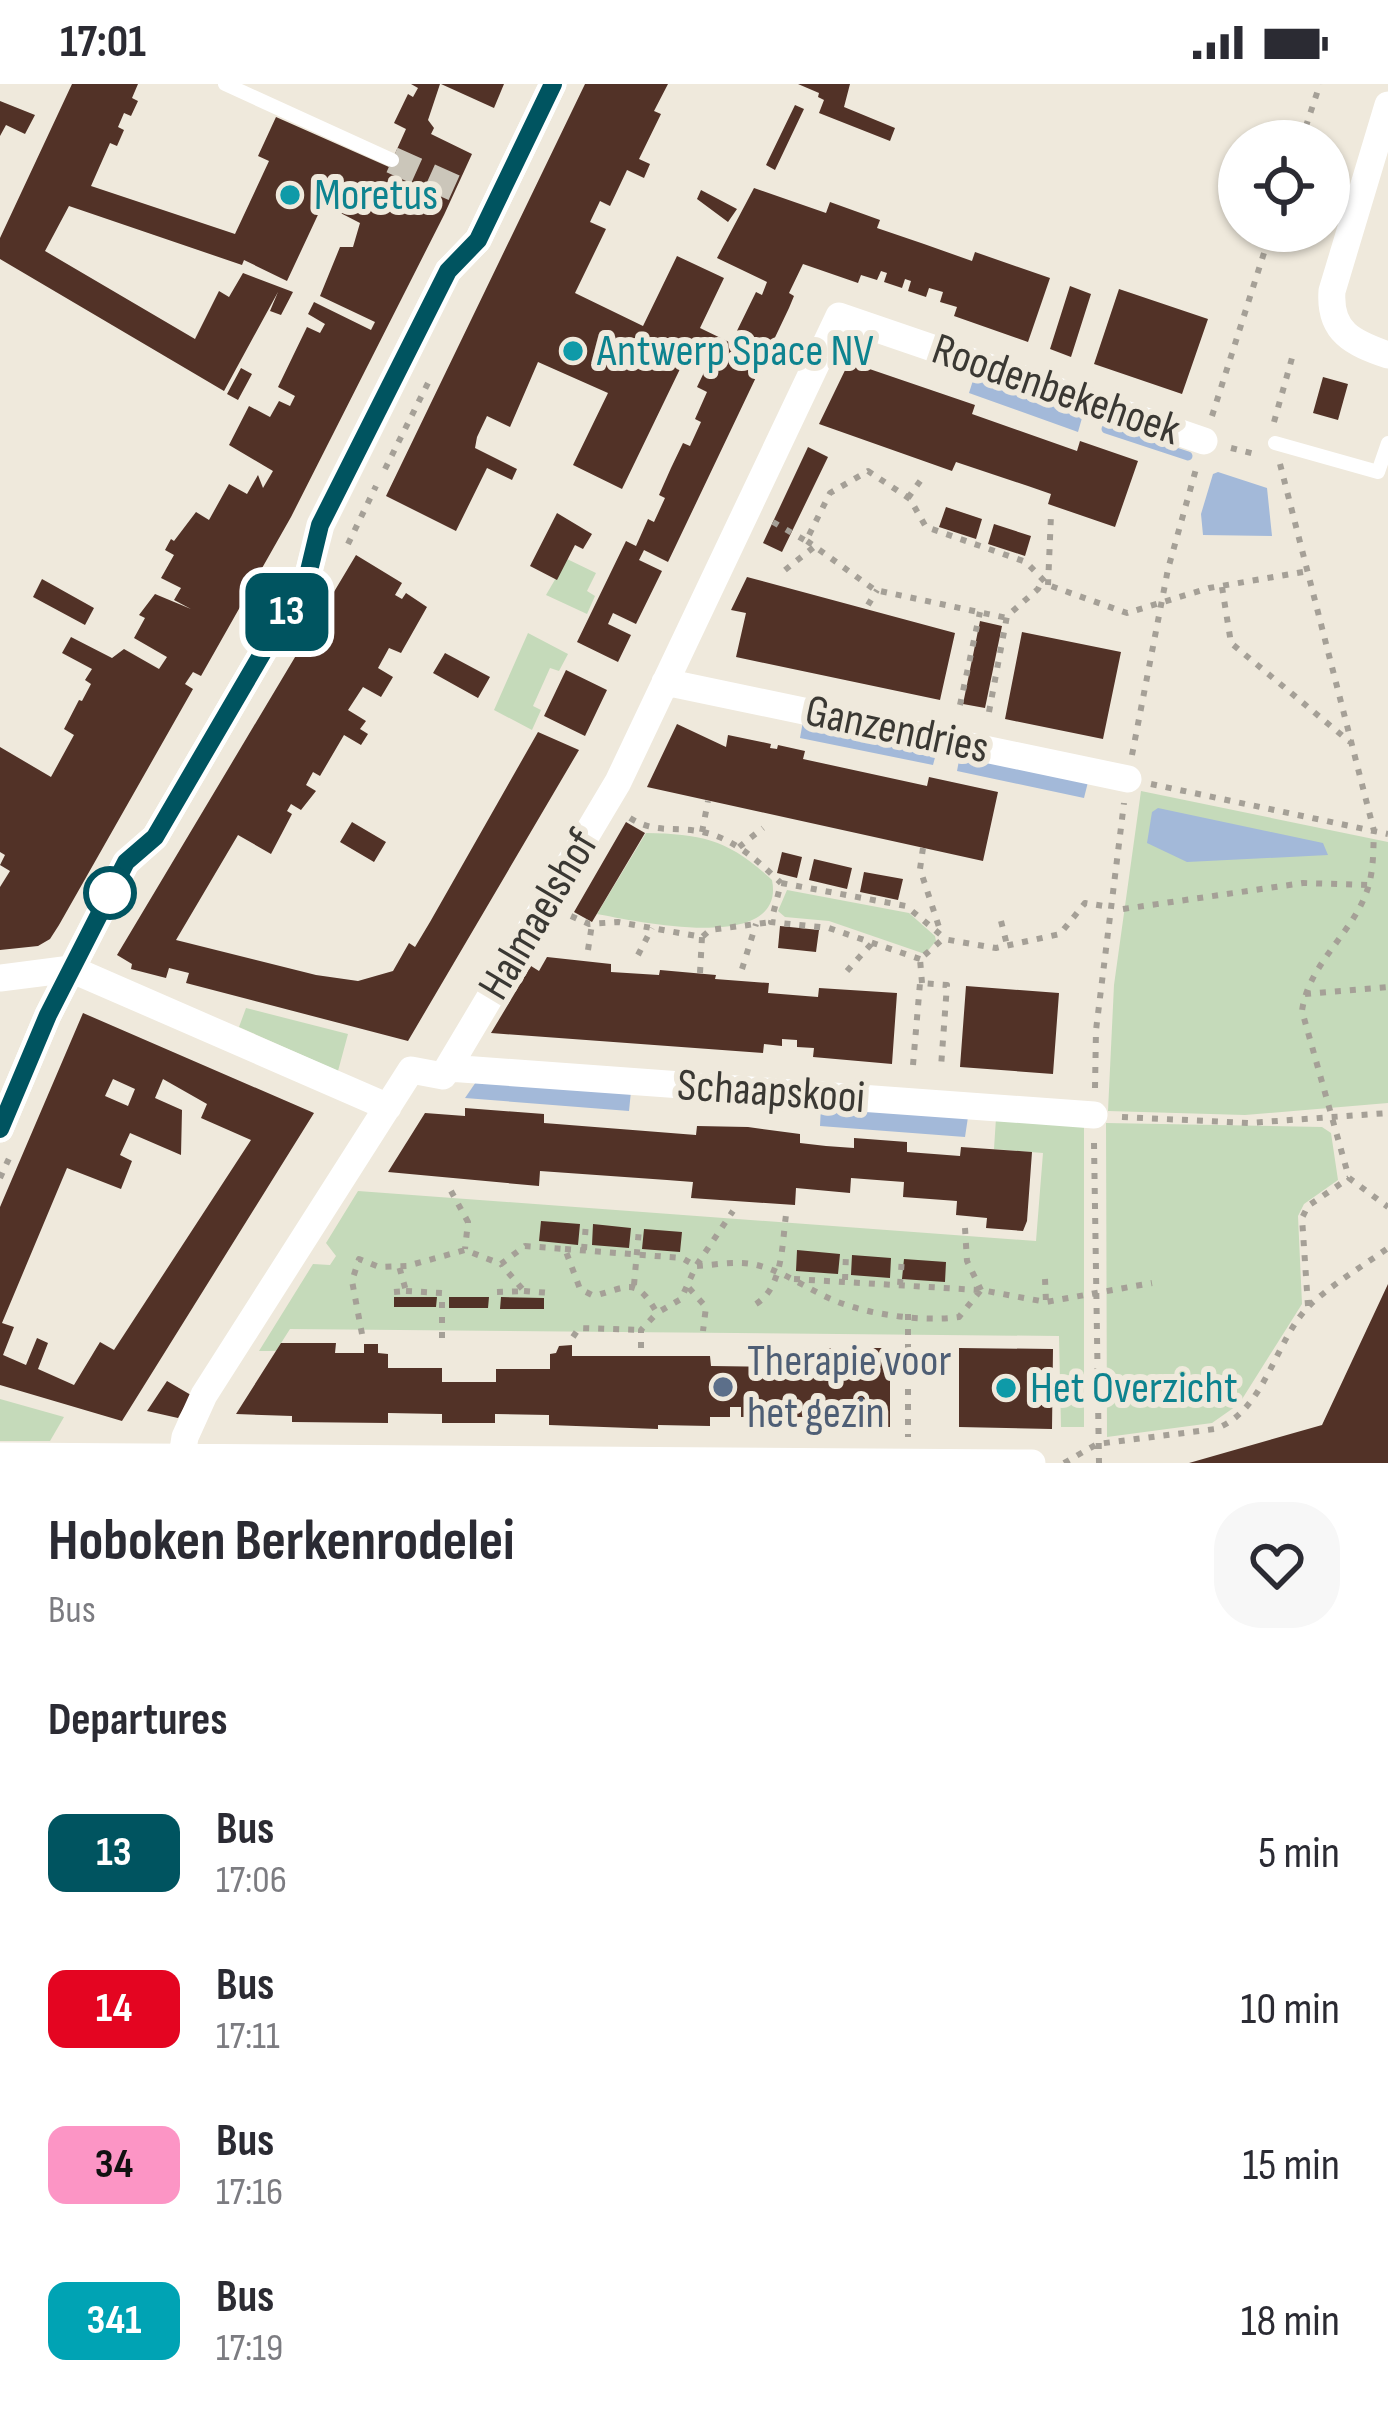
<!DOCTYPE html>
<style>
:root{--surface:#fff;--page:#f7f7f7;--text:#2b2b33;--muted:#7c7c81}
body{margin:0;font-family:"Sofia Sans Condensed",sans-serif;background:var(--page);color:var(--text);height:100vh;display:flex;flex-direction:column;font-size:45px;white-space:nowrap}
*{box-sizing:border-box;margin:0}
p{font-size:39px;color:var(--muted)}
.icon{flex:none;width:66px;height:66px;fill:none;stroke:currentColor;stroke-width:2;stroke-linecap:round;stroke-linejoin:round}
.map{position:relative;height:1379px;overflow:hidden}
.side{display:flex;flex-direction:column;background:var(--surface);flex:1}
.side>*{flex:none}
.badge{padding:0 24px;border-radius:18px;font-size:42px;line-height:78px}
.tools{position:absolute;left:1218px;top:36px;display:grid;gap:24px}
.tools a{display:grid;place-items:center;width:132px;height:132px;border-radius:50%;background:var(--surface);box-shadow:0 3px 9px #0004;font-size:60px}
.map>.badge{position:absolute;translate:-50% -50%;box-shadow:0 0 0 6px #fff}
h2{padding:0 48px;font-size:45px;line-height:108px}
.round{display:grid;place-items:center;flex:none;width:126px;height:126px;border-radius:48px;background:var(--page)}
.headline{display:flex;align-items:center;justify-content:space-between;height:204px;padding:0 48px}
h1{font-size:57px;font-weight:700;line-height:90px}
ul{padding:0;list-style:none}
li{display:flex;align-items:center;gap:36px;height:156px;padding:0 48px}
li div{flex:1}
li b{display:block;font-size:45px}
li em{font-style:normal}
li .badge{min-width:132px;font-weight:700;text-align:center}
.status{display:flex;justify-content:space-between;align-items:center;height:84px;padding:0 60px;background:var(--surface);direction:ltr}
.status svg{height:33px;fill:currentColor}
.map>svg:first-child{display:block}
.green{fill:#c5daba}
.water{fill:#a3b9d9}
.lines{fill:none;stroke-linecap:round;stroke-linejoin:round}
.stream{stroke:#a3b9d9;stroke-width:9}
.building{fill:#523227;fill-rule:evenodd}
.street-tunnel{stroke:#cbc6ba;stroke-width:27;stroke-dasharray:27 14;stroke-linecap:butt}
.path{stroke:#a5a097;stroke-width:6;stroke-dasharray:6 9;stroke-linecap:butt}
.lane{stroke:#fff;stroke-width:14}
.street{stroke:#fff;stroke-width:27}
.line-casing{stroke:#fff;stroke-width:27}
.line{stroke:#005460;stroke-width:18}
.culture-dot{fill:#0f9aa8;stroke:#efe9dc;stroke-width:4.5}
.stop-dot{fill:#fff;stroke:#005460;stroke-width:6}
.service-dot{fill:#5c6f8a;stroke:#efe9dc;stroke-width:4.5}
.labels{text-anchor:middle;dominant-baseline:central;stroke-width:12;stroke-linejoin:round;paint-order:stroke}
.culture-label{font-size:45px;fill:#0d838f;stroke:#efe9dc;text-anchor:start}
.street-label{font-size:45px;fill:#3a3833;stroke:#efe9dc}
.service-label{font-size:45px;fill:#4e5e75;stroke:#efe9dc;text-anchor:start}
</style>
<div class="status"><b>17:01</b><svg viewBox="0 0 49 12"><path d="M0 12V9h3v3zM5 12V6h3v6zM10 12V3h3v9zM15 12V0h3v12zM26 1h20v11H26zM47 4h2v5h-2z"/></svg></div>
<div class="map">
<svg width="1388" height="1379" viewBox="0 0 1388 1379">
<rect width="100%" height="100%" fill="#efe9dc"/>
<path class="green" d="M567,475L596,489L587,507L595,512L587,530L546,511Z
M528,549L568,570L559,587L550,584L533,622L541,626L532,646L494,626Z
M1141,707L1388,758V1019L1245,1031L1108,1027L1114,901Z
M646,749C704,750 729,756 772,796C787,871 635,837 597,830Z
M787,806L909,829L935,852L936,857L925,870L829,837L785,833L778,827Z
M246,924L348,950L338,987L239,943Z
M996,1034L1084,1041V1343H1061L1059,1252L290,1245L276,1267H259L313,1180L330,1181L336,1172L326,1159L358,1107L1036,1157L1043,1069L994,1065Z
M1106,1039L1322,1043L1331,1049L1338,1096L1304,1120L1298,1132L1302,1220L1239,1320L1212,1339L1107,1353Z
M0,1315L64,1333L50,1357H0Z"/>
<path class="water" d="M975,290L1084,327L1078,348L969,309Z
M1218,388L1267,404L1272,452L1203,451L1201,430L1213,390Z
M803,637L937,666L933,681L800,654Z
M960,671L1088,698L1084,714L957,687Z
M1158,724L1323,759L1328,771L1187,778L1147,759L1152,728Z
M478,995L631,1007L629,1027L465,1014Z
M821,1022L968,1033L965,1053L820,1042Z"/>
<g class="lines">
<path class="stream" d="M1106,345L1188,372"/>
</g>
<path class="building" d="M72,0H138L132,14L138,17L131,32L124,29L118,43L124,46L117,62L110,59L91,102L235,150L269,77L258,72L276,33L389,83L406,45L394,39L408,10L413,13L418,4L411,0H440L428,36L434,44L431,50L472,70L444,131L291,433L201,592L193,588L185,600L193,605L59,841L50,855L38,862L0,866V803L10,787L0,781L5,771L0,768V663L51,693L74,651L64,645L79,616L82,617L91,600L85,596L92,585L62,569L71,553L112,574L124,565L159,585L167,573L134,554L145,534L139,531L155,510L191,525L174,516L181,504L161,494L174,471L165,466L171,455L174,457L196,428L209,436L229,400L247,410L258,391L263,404L273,387L229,361L249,322L270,333L279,317L290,322L295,312L278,303L307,243L320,249L325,240L308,230L314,218L371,246L375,238L320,212L340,163H353L360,139L323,120L287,197L244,176L242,181L69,122L45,167L195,255L219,207L229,213L243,189L293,208L281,231L270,227L278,208L224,307L0,175V154Z
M441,0H504L494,24Z
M585,0H668L654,27L661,30L639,75L650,80L644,94L627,86L610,122L600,117L590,138L606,145L575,209L643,242L677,172L724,194L700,244L731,259L756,208L762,211L767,198L717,174L754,104L826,129L830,118L880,136L877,144L924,160L972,177L975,168L1050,194L1028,258L954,232L957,223L940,218L943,208L929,204L926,213L908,207L911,197L905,195L902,204L884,198L887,189L881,187L877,196L861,191L858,199L803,180L789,209L794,212L789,224L668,478L644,466L639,476L662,487L636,540L613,529L608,540L631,551L618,578L577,558L626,457L636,462L648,435L654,438L665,414L659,411L671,384L683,359L690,362L701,338L695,335L707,308L697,303L709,278L720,283L725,271L694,256L622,405L573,381L608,309L538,278L510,343L487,332L477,353L475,364L517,385L512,396L487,384L456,447L386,412Z
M798,0H850L844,23L895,44L890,57L819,29L824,16L818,13L819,9Z
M0,17L35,31L25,50L6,41L0,52Z
M795,21L804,25L775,86L766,81Z
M701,106L737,125L728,138L697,115Z
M1070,202L1091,210L1071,273L1050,265Z
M1119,205L1208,235L1182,310L1094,280Z
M849,278L975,321L972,330L1077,367L1080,357L1138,377L1115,443L1048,420L1051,410L1028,402L956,378L952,387L819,340Z
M241,284L252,290L238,316L227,310Z
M1323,293L1348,300L1338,336L1313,329Z
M808,363L828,373L782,468L763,459Z
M946,423L982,435L976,455L939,443Z
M557,429L592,450L583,465L575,461L557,496L530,482Z
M994,440L1031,452L1025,472L988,460Z
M356,471L402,499L395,511L402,515L406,509L427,523L401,569L389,564L378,584L393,593L381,613L363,603L348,626L366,637L360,645L368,650L361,661L344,651L320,692L313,688L306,701L316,707L301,726L291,720L287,727L292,730L271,770L238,751L176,856L316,891L358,897L393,887L409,859L415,863L430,838L538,648L579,666L408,957L186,899L189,889L169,884L166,894L131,885L132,880L117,871Z
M747,493L955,549L940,616L736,573L746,529L731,526Z
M42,495L94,524L85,541L33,513Z
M980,537L1002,542L985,624L963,620Z
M1022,548L1121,568L1103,655L1005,635Z
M445,569L490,593L478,614L433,589Z
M566,586L607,606L585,652L544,632Z
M677,640L726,663L728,651L771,660L770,664L777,665L778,661L805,667L803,675L927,702L929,693L998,708L983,777L647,703Z
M352,738L386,758L374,778L340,758Z
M626,738L645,749L592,838L574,828Z
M782,768L802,773L797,794L777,789Z
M814,775L852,784L847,805L809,796Z
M864,788L903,795L898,816L860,808Z
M780,842L819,846L816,868L778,864Z
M547,873L611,880V888L659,891L660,886L716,891L715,895L769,899L768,909L818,913L819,904L897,909L892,980L813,973L814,964L797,963V956L782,955V962L764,960L763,969L491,949L531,882L539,887Z
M966,902L1059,909L1053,990L960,983Z
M83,929L314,1029L122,1337L0,1301V1123ZM113,995L135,1005L128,1022L105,1012ZM163,995L207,1020L201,1034L251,1056L114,1266L100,1258L74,1301L38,1285L48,1259L37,1254L26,1281L3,1271L14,1243L2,1239L67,1084L121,1105L132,1077L120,1071L130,1049L181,1071L182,1026L155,1014Z
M465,1024L544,1030V1039L696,1051L697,1042L748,1043L800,1050V1059L826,1062L854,1064V1054L907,1058V1068L934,1070L960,1072L961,1063L1032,1068L1027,1137L1023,1147L986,1144L987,1134L956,1131L957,1117L903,1113L904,1098L877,1096L851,1094L850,1109L796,1104L795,1121L691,1114L693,1098L667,1096L540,1087L539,1102L388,1088L425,1029L465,1032Z
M541,1137L580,1140L578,1161L539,1157Z
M593,1140L631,1144L629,1164L592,1161Z
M644,1145L682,1148L680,1168L642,1165Z
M797,1166L840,1170L838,1190L796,1187Z
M852,1171L891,1174L890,1194L851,1191Z
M904,1175L946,1178L945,1198L902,1195Z
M1388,1200V1379H1189L1322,1341Z
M394,1213H437L436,1223H394Z
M449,1213H489L488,1224H449Z
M501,1213L544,1214V1225H500Z
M281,1259H336L335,1269H364V1260H378V1269L388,1270V1284H442V1298H496V1285H550V1270L556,1269L559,1262L572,1261V1272H710L711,1282L787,1283H812V1272L821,1264H832V1273H870V1264H886V1274H890V1343H811L812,1333H793V1323H781V1333H741V1323H730V1333H710V1342L658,1341V1345L549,1341V1331L495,1330V1339H442V1330L388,1329V1339L292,1338V1332L236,1330Z
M959,1264L1053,1265L1052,1345L959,1343Z
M167,1297L191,1311L178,1334L147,1327Z"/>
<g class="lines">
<path class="street-tunnel" d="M392,76L457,105"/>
<path class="path" d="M1301,57L1320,0
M1212,332L1271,147
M1274,338L1292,274
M1231,364L1259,371
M1280,380L1374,747C1373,769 1374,791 1365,812C1349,852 1308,882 1302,927L1349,1094L1388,1123
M385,385L430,295
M908,414L923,393
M773,438L806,457L830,409L868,387L910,415L926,443L1026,478L1048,501L1127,529L1209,504L1309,487
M807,457L875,506L1007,534
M348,460L376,402
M785,486L814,463
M1048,501L1051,431
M1222,503L1231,559L1350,658
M868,521L877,506
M960,621L980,528
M989,628L1007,532L1038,505L1042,496
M1132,671L1168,485L1196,385
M1151,700L1388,750
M630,734C657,751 677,741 707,749C737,757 759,778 781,799
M702,748L708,717
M739,763L763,744
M923,764L920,785L940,846
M1123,825L1303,799L1369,801
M571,832L589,840L618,838L702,853L710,846L771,838
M1001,837L1007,861
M588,866L592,840
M638,871L652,844
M920,875L829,844L771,838L781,799L906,822L941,851
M742,885L756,840
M847,887L873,858
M700,889L702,853
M922,899L920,875L943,855L996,864L1060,850L1085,819L1110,823
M1305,910L1388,903
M913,981L920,899L947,901L941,983
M1095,1004L1096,946L1124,719
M1122,1033L1249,1039L1388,1029
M1094,1059L1099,1379
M0,1094L11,1070
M451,1107L468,1138L465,1165
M965,1144L967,1177L981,1206
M565,1165L682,1174L696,1182L733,1127
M584,1166L586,1139
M794,1195L979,1206
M1045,1195L1046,1218
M845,1196L846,1170
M634,1201L639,1145
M900,1201L902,1174
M689,1204L706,1223L703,1247
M406,1207L442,1209V1259
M524,1207L550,1209
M394,1208L406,1207L399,1182
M497,1208L524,1207L501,1180
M756,1220C783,1203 782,1160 786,1131
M1308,1222L1302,1134L1308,1122L1349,1094
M908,1230V1353
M362,1250L352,1197L359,1175L379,1183L407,1182L465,1166L501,1180L525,1162L565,1165L580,1205L594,1212C630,1202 636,1193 657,1229L681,1215L696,1182C714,1181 734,1177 752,1180C784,1186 809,1207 838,1218C872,1231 923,1238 959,1233L981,1206L1046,1218L1152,1199
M573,1253L579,1244L641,1246
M641,1264V1246L657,1229
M1064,1379L1097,1360L1215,1345C1266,1327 1275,1254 1311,1220C1334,1199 1363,1182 1388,1164"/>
<path class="lane" d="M225,0L392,76
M1275,359L1378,388L1388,359"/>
<path class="street" d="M1388,21L1332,207C1329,248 1353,259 1388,271
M665,598L1128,695
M71,885L388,1023
M0,894L71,885
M448,984L1094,1031
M0,1045L48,931L126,779L155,753L308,491L321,441L448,187L478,156L553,0
M0,1372L1032,1379
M182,1372L185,1353L204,1311L411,986L443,992L618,698L839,232L1204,357"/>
</g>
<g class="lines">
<defs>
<path id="line" d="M0,1045L48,931L126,778L155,753L308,491L320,441L448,187L478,156L553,0"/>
</defs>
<use href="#line" class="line-casing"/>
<use href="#line" class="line"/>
</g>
<g class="culture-dot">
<circle cx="290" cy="111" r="12"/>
<circle cx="573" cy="267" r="12"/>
<circle cx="1006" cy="1304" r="12"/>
</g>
<circle class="stop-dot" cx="110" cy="809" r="24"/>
<circle class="service-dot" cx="723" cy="1303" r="12"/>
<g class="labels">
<g class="culture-label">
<text x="314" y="111">Moretus</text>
<text x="597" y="267">Antwerp Space NV</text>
<text x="1030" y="1304">Het Overzicht</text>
</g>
<g class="street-label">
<text transform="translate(1056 306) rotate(19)">Roodenbekehoek</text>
<text transform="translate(897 646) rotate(12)">Ganzendries</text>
<text transform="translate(539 831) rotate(-59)">Halmaelshof</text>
<text transform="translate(771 1008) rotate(4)">Schaapskooi</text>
</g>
<g class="service-label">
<text x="747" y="1277">Therapie voor<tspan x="747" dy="52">het gezin</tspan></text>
</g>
</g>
</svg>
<div class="tools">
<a><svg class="icon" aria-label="locate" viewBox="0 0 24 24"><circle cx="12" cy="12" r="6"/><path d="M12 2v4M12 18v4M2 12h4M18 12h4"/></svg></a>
</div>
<b class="badge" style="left:287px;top:528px;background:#005460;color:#fff">13</b>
</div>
<section class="side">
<div class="headline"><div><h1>Hoboken Berkenrodelei</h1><p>Bus</p></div><a class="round"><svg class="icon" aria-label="heart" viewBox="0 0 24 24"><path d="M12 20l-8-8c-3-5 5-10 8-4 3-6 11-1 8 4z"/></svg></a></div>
<h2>Departures</h2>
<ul>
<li><span class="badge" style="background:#005460;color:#fff">13</span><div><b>Bus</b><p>17:06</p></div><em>5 min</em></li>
<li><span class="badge" style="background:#e40521;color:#fff">14</span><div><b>Bus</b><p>17:11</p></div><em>10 min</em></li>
<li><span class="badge" style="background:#fc95c5;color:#111">34</span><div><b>Bus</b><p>17:16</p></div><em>15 min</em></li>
<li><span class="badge" style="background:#00a3b4;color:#fff">341</span><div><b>Bus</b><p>17:19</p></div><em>18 min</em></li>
</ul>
</section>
